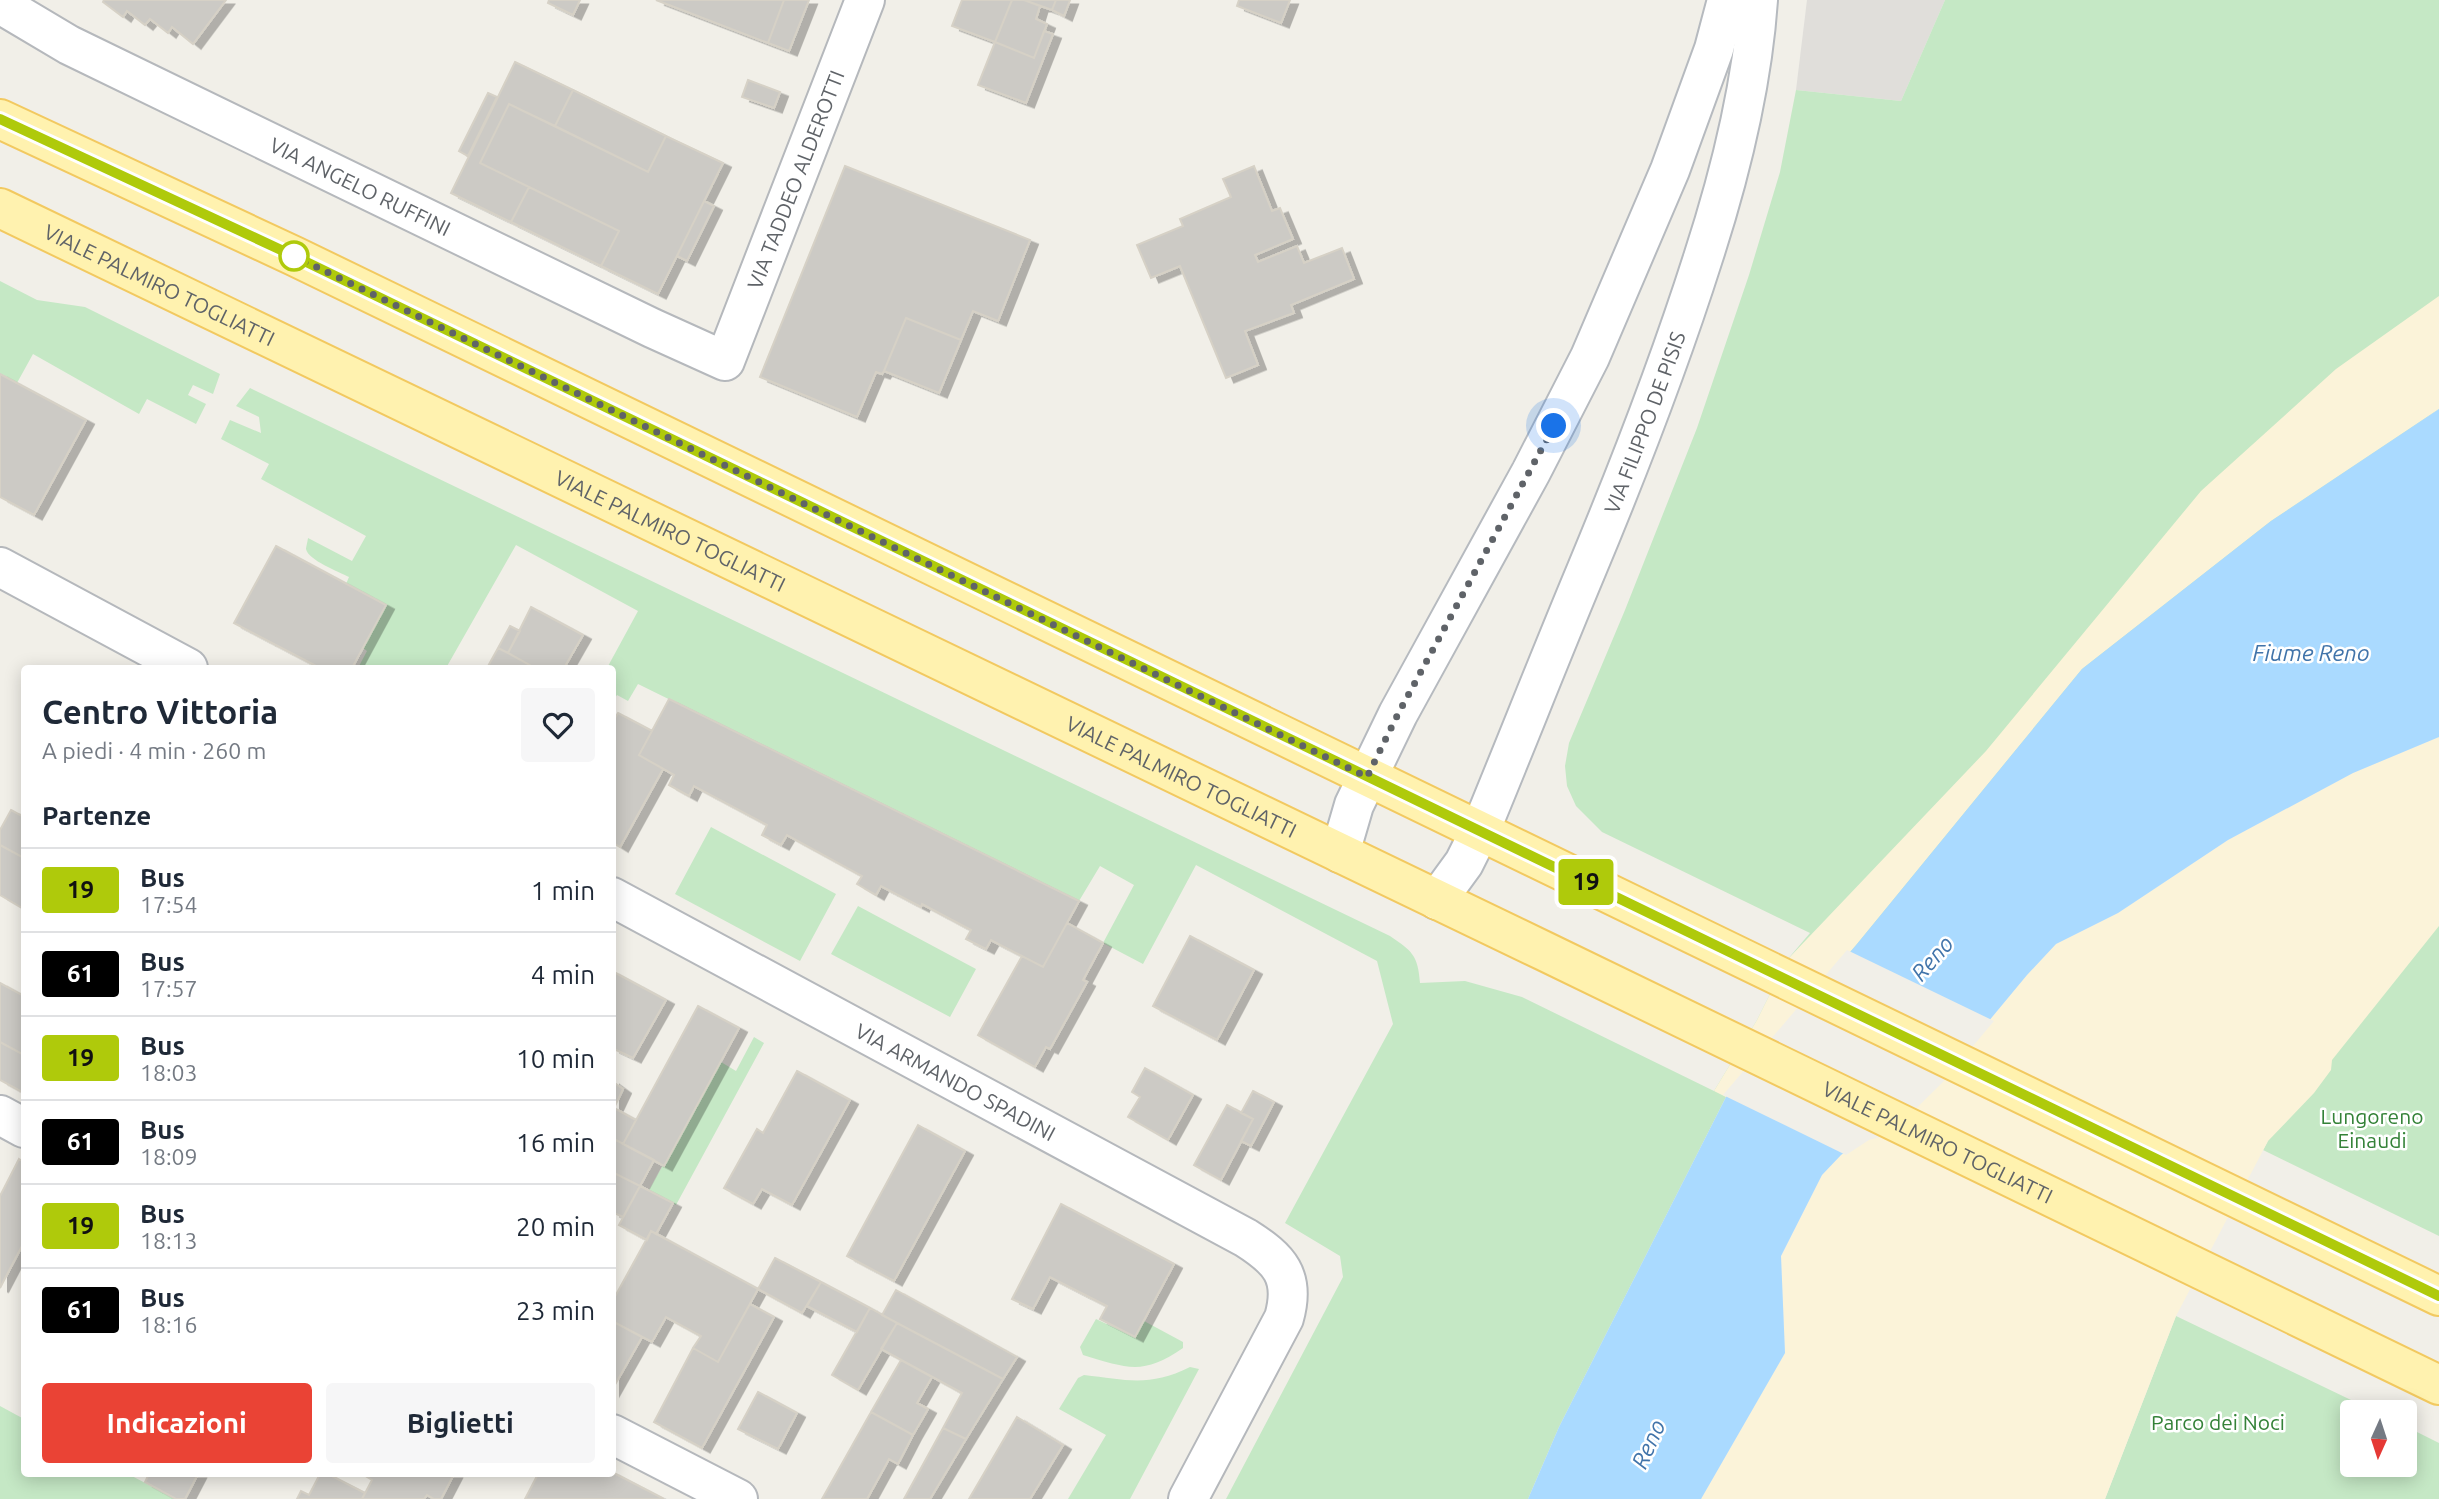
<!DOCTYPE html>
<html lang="it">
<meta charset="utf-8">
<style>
:root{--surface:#fff;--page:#f6f6f7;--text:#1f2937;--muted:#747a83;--line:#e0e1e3;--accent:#ea4335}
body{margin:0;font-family:Ubuntu,sans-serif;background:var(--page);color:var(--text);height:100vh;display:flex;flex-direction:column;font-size:26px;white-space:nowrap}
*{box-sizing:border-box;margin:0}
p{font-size:23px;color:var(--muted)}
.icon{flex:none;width:38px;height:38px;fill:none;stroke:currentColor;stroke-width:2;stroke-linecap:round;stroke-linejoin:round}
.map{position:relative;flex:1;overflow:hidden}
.details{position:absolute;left:21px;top:665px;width:595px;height:812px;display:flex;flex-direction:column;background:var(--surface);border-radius:7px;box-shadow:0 4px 18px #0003}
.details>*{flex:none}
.badge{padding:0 14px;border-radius:5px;font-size:24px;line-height:46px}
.needle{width:46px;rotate:183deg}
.buttons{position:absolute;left:2340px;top:1400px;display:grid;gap:14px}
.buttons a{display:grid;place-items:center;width:77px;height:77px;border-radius:7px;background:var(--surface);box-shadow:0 4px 18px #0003;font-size:35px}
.you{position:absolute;width:35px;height:35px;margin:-18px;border:5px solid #fff;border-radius:50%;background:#1a73e8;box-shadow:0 0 0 10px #1a73e833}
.map>.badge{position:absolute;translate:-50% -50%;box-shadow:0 0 0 4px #fff}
h2{padding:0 21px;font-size:26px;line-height:63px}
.round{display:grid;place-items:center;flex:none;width:74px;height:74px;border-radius:7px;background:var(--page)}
.headline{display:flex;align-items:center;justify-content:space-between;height:119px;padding:0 21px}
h1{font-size:33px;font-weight:600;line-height:52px}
.cta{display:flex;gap:14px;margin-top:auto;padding:14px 21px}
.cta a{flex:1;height:80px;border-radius:7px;background:var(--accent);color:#fff;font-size:28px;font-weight:600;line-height:80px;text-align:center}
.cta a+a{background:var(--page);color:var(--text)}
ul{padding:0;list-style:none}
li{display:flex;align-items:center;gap:21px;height:84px;padding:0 21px;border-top:2px solid var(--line)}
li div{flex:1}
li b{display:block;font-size:26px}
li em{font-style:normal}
li .badge{min-width:77px;font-weight:700;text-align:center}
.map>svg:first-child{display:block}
.industrial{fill:#e0deda}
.green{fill:#c5e8c5}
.sand{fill:#fbf3d9}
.water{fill:#aadaff}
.pier{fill:#f1efe8}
.building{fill:#cccac5;stroke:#d6d1c6;stroke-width:2;filter:url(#shadow)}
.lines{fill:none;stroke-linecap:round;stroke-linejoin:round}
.street-casing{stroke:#b5b8bc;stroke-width:42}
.secondary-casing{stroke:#b6babf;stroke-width:42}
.primary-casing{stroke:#f2c960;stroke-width:42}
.street{stroke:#fff;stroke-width:38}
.secondary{stroke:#fff;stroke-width:38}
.primary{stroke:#fff2af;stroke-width:38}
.line-casing{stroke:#fff;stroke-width:16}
.line{stroke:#afca0b;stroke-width:10}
.walk{stroke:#5f6368;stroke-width:7;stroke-dasharray:0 12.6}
.stop-dot{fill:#fff;stroke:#afca0b;stroke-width:3.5}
.labels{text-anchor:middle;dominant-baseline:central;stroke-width:5;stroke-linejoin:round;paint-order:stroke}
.street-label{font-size:21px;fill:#5f6368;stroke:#fff}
.park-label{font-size:21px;fill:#348238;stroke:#fff}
.water-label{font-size:23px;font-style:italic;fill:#4174aa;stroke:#fff}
</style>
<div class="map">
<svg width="2439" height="1499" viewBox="0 0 2439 1499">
<defs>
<filter id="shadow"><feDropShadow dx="8" dy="4.5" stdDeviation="0" flood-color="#0004"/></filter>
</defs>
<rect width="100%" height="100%" fill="#f1efe8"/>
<path class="industrial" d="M1807,0H1945L1901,101L1796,90Z"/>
<path class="green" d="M1945,0H2439V409L2408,431L1726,1097L1559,1427L1528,1499H1226L1343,1277L1340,1256L1285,1223L1393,1024L1377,961L1196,865L1143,964L1103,943L1134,885L1100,866L1079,901L638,684L628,701L617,695L613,701L612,668H607L638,611L516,545L446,668H358L367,651L363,648L386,605L346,584L349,577C339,572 308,560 306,549C306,548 308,539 308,538L352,561L366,536L261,479L269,464L221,439L230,420L261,433L259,417L236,406L250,388L1390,936C1412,951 1418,955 1420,983L1465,981L1522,997L1714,1091L1757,1020L1787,960L1810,933L1602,832L1576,806L1567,786L1565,766L1569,743L1625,610L1697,428L1749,275L1780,172L1796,90L1901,101Z
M0,281L37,300L85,307L220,374L213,394L193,385L188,395L206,404L196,424L147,399L139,414L33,354L17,383L0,374Z
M2439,737V1236L2263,1150L2268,1141L1701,1499Z
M711,827L836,894L800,961L675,894Z
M858,906L976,969L950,1017L831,954Z
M754,1037L764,1043L676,1205L649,1190L721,1062L736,1071Z
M2176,1316L2376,1412H2352V1465H2404L2405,1426L2439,1443V1499H2105Z
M1096,1319L1135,1337L1144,1321L1183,1342V1348C1143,1376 1127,1368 1083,1355L1080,1347Z
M1190,1367L1199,1369L1130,1499H1068L1106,1435L1059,1409L1078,1378L1084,1375C1127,1380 1150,1387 1190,1367Z
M0,1406L24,1419V1474H128L176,1499H0Z"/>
<path class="sand" d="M2439,296V409L2271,521L2082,669L1857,944L1726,1097L1714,1091L1757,1020L1787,960L1986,751L2201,491L2336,369Z
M2439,737V926L2332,1060L2331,1070L2314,1093L2268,1141L2176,1316L2105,1499H1701L1785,1353L1781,1257L1822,1175L1841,1155L1939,1081L2027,975L2056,944L2118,913L2228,840L2353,773Z"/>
<path class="water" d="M2439,409V737L2353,773L2228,840L2118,913L2056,944L2027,975L1939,1081L1841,1155L1822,1175L1781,1256L1785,1353L1701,1499H1528L1559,1427L1726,1097L1857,944L2082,669L2271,521Z"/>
<path class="pier" d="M1847,950L1994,1021L1942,1083L1890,1134L1869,1140L1846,1155L1723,1095Z"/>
<path class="building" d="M104,0H226L193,44L172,27L168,33L150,19L145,25L127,11L123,17L103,2Z
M549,0H580L573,15L548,3Z
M656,0H784L768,43Z
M784,0H809L789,51L768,43Z
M962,0H1012L995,42L952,26Z
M1012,0H1024L1040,6L1036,19L1047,24L1034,58L995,42Z
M1024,0H1056L1052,10Z
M1056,0H1070L1064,16L1052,10Z
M1239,0H1290L1281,23L1237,6Z
M1044,31L1053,34L1026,103L978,85L995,42L1034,58Z
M515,62L573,90L555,126L509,104L480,163L529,187L511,222L451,193Z
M748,80L780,92L774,108L742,97Z
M573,90L666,136L648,172L555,126Z
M488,93L497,97L468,156L459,151Z
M509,104L648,172L666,136L723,163L658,294L601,266L619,231L480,163Z
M845,166L1030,240L998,321L973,311L961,340L906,318L884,371L882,374L876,372L857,417L760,377Z
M1254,166L1272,211L1280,208L1293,239L1255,255L1258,262L1297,246L1304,263L1342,248L1354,279L1291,305L1294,313L1245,331L1258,365L1226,378L1180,266L1151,278L1137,245L1183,226L1180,219L1231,197L1223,179Z
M529,187L619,231L601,266L511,222Z
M704,201L714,206L687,261L677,256Z
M906,318L961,340L939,393L884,371Z
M0,374L86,420L34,515L0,497Z
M276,546L386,605L352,668H320L234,623Z
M531,607L583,635L564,668H535L508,653Z
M510,626L520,631L508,653L498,648Z
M498,648L508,653L535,668H487Z
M669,699L1079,901L1043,967L991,940L986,949L966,939L971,930L922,904L921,907L881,886L876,895L857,884L862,876L787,835L781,845L762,835L767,825L694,786L689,796L669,785L674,775L639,755Z
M618,713L652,731L639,755L663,769L620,847L612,842V723Z
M11,810L24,817V858L0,845V830Z
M0,845L24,858V909L0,895Z
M1067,923L1103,943L1083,980L1087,982L1050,1049L1046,1047L1035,1067L978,1035L1022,956L1043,967Z
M1190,936L1254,970L1217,1040L1153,1006Z
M612,971L666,1000L633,1058L612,1048Z
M0,983L24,996V1055L0,1042Z
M698,1006L739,1028L664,1166L623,1144Z
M0,1042L24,1055V1093L0,1080Z
M1145,1068L1193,1095L1168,1140L1128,1117L1140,1097L1132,1092Z
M797,1071L850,1100L792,1205L762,1189L753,1204L724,1188L757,1129L763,1133Z
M612,1081L623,1089L614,1108L636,1120L623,1144L612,1138Z
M1253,1091L1274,1102L1251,1146L1241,1141L1253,1119L1241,1113Z
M1227,1105L1253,1119L1221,1180L1194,1165Z
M918,1125L965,1151L894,1281L847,1256Z
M612,1138L654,1160L640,1186L612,1172Z
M19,1159L24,1162V1242L0,1288V1196Z
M612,1172L640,1186L623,1217L612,1212Z
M640,1186L673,1203L656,1234L651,1231L647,1240L619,1225Z
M1061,1204L1174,1264L1135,1337L1100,1319L1107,1306L1050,1277L1033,1309L1012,1299Z
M651,1231L758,1289L718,1362L693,1348L701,1336L666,1317L652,1342L612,1321V1302Z
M775,1258L821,1282L802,1313L758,1289Z
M821,1282L870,1308L857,1332L807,1306Z
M896,1290L1017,1357L1003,1379L882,1315Z
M750,1304L774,1317L702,1448L654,1422L693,1348L718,1362Z
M870,1308L897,1323L858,1390L832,1375Z
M612,1321L642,1337L612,1390Z
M897,1323L1003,1379L966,1439L943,1428L962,1393L881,1349Z
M901,1360L932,1377L917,1403L928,1409L913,1435L871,1412Z
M758,1392L797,1413L778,1449L738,1429Z
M871,1412L913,1435L898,1464L889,1459L867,1499H822Z
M1017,1417L1063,1445L1030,1499H969Z
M943,1428L966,1439L930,1499H904Z
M612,1472L664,1499H525L538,1474H612Z
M149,1474H198L185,1499H176L145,1482Z
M320,1474H328L365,1493L362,1499H297L301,1491L309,1495Z
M365,1474H454L441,1499H434L427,1495L424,1499H362L372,1480L364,1475Z"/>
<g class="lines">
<defs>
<g id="street">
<path id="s1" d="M0,4L69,45L652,328L725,361L865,0"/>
<path d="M0,567L188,668"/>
<path id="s2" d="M612,897L1246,1238C1279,1259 1296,1276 1284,1318L1188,1499"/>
<path d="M0,1115L24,1128"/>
<path d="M612,1434L738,1499"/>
</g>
<g id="secondary">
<path d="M1340,853L1354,805L1398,714L1531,472L1590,357L1670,170L1714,49L1727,0"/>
<path id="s3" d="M1437,900L1464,863L1480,831C1516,744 1550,657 1586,571C1629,468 1669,365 1703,258C1730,175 1752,88 1758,0"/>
</g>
<g id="primary">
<path d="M0,119L294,256L2439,1296"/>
<path id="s4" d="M0,208L1544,951L2439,1385"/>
</g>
</defs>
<use href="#street" class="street-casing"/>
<use href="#secondary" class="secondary-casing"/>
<use href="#primary" class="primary-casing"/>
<use href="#street" class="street"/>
<use href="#secondary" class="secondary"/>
<use href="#primary" class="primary"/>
</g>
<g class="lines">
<defs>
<path id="line" d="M0,119L294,256L2439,1296"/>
</defs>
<use href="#line" class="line-casing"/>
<use href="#line" class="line"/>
<path class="walk" d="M294,256L1367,777L1398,714L1554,426"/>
</g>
<circle class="stop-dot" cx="294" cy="256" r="14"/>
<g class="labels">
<g class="street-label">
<text stroke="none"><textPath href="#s1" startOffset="1003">VIA TADDEO ALDEROTTI</textPath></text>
<text stroke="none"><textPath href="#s1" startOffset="404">VIA ANGELO RUFFINI</textPath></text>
<text stroke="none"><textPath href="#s4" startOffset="177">VIALE PALMIRO TOGLIATTI</textPath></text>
<text stroke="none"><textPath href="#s3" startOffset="522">VIA FILIPPO DE PISIS</textPath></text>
<text stroke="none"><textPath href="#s4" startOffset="744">VIALE PALMIRO TOGLIATTI</textPath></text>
<text stroke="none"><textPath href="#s4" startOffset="1311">VIALE PALMIRO TOGLIATTI</textPath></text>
<text stroke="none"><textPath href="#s2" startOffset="390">VIA ARMANDO SPADINI</textPath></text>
<text stroke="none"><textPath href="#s4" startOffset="2151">VIALE PALMIRO TOGLIATTI</textPath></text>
</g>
<g class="park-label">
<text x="2372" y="1116">Lungoreno<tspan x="2372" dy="24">Einaudi</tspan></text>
<text x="2218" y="1422">Parco dei Noci</text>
</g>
<g class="water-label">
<text x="2311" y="652">Fiume Reno</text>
<text transform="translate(1932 958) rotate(-49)">Reno</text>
<text transform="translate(1648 1444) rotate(-66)">Reno</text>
</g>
</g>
</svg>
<div class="buttons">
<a><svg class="needle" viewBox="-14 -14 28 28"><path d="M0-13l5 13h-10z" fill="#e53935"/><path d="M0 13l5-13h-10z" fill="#747a83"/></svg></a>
</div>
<div class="you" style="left:1554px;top:426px"></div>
<b class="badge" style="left:1586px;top:882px;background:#afca0b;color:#111">19</b>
<section class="details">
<div class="headline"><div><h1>Centro Vittoria</h1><p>A piedi · 4 min · 260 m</p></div><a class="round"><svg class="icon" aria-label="heart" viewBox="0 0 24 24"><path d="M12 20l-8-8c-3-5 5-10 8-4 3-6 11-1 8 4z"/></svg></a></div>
<h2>Partenze</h2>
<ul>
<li><span class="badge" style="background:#afca0b;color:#111">19</span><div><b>Bus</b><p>17:54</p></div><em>1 min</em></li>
<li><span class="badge" style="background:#000;color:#fff">61</span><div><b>Bus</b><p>17:57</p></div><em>4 min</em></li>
<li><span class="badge" style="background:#afca0b;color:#111">19</span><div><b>Bus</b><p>18:03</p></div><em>10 min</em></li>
<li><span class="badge" style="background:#000;color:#fff">61</span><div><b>Bus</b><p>18:09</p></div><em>16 min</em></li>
<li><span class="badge" style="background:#afca0b;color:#111">19</span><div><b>Bus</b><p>18:13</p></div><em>20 min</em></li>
<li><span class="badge" style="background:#000;color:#fff">61</span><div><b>Bus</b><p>18:16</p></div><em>23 min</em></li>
</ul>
<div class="cta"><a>Indicazioni</a><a>Biglietti</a></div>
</section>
</div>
